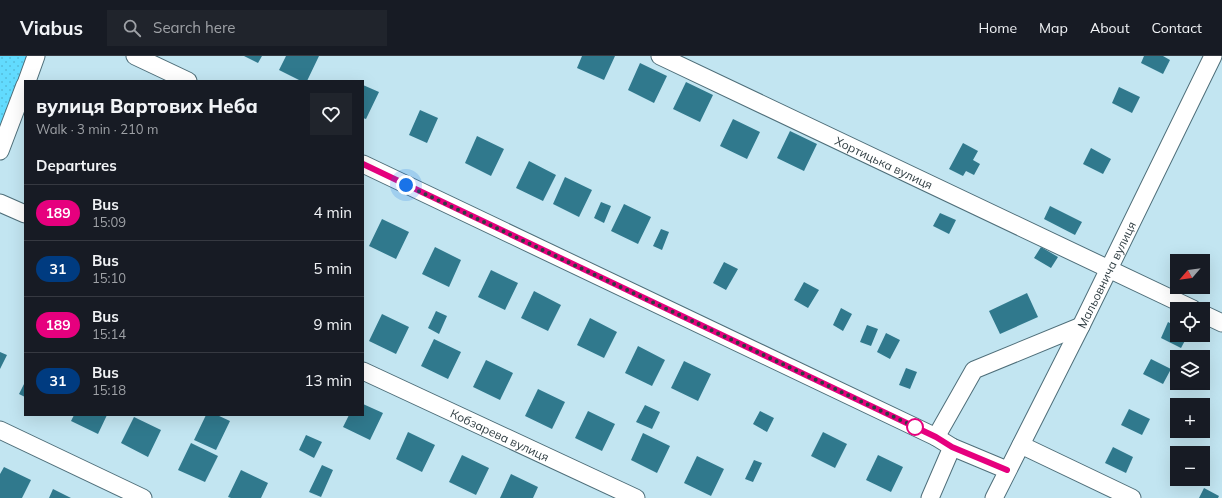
<!DOCTYPE html>
<meta charset="utf-8">
<style>
:root{--surface:#171b24;--page:#20242c;--text:#f1f3f6;--muted:#9ea1a6;--line:#363941}
body{margin:0;font-family:Mulish,sans-serif;background:var(--page);color:var(--text);height:100vh;display:flex;flex-direction:column;font-size:15px;white-space:nowrap}
*{box-sizing:border-box;margin:0}
p{font-size:13px;color:var(--muted)}
.icon{flex:none;width:22px;height:22px;fill:none;stroke:currentColor;stroke-width:2;stroke-linecap:round;stroke-linejoin:round}
.map{position:relative;flex:1;overflow:hidden}
.details{position:absolute;left:24px;top:24px;width:340px;height:336px;display:flex;flex-direction:column;background:var(--surface);border-radius:0px;box-shadow:0 4px 16px #0002}
.details>*{flex:none}
.badge{padding:0 8px;border-radius:13px;font-size:14px;line-height:26px}
.needle{width:26px;rotate:242deg}
.buttons{position:absolute;left:1170px;top:198px;display:grid;gap:8px}
.buttons a{display:grid;place-items:center;width:40px;height:40px;border-radius:0px;background:var(--surface);box-shadow:0 4px 16px #0002;font-size:20px}
.you{position:absolute;width:20px;height:20px;margin:-10px;border:3px solid #fff;border-radius:50%;background:#1a73e8;box-shadow:0 0 0 6px #1a73e833}
.map>.badge{position:absolute;translate:-50% -50%;box-shadow:0 0 0 2px #fff}
h2{padding:0 12px;font-size:15px;line-height:36px}
.round{display:grid;place-items:center;flex:none;width:42px;height:42px;border-radius:0px;background:var(--page)}
.headline{display:flex;align-items:center;justify-content:space-between;height:68px;padding:0 12px}
h1{font-size:19px;font-weight:800;line-height:30px}
ul{padding:0;list-style:none}
li{display:flex;align-items:center;gap:12px;height:56px;padding:0 12px;border-top:1px solid var(--line)}
li div{flex:1}
li b{display:block;font-size:15px}
li em{font-style:normal}
li .badge{min-width:44px;font-weight:700;text-align:center}
header{display:flex;align-items:center;gap:24px;box-sizing:border-box;height:56px;padding:0 20px;background:var(--surface);border-bottom:1px solid var(--line)}
header strong{font-size:19px}
nav{display:flex;gap:22px;margin-inline-start:auto;font-size:14px}
.search{width:280px;height:36px;background:var(--page);display:flex;align-items:center;gap:10px;box-sizing:border-box;padding:0 14px;border-radius:0px;color:var(--muted);font-size:15px}
.map>svg:first-child{display:block}
.grass{fill:url(#grass-dots)}
.building{fill:#30798d}
.lines{fill:none;stroke-linecap:round;stroke-linejoin:round}
.minor-casing{stroke:#4e6e79;stroke-width:19}
.minor{stroke:#fff;stroke-width:17}
.line-casing{stroke:#fff;stroke-width:9}
.line{stroke:#e6007e;stroke-width:6}
.walk{stroke:#2f3d42;stroke-width:4;stroke-dasharray:0 7.2}
.stop-dot{fill:#fff;stroke:#e6007e;stroke-width:2}
.labels{text-anchor:middle;dominant-baseline:central;stroke-width:4;stroke-linejoin:round;paint-order:stroke}
.street-label{font-size:12px;fill:#2f3d42;stroke:#c2e5f1}
</style>
<header>
<strong>Viabus</strong>
<div class="search"><svg class="icon" aria-label="search" viewBox="0 0 24 24"><circle cx="10" cy="10" r="6"/><path d="M15 15l6 6"/></svg>Search here</div>
<nav><a>Home</a><a>Map</a><a>About</a><a>Contact</a></nav>
</header>
<div class="map">
<svg width="1222" height="442" viewBox="0 0 1222 442">
<defs>
<pattern id="grass-dots" width="8" height="8" patternUnits="userSpaceOnUse"><rect width="8" height="8" fill="#62dbfe"/><path d="M2 2h.1M6 6h.1" fill="none" stroke="#55bddb" stroke-width="1.8" stroke-linecap="round"/></pattern>
</defs>
<rect width="100%" height="100%" fill="#c2e5f1"/>
<path class="grass" d="M0,0H36L0,95Z"/>
<path class="building" d="M244,0H262L258,7Z
M286,0H319L307,25H301L279,14Z
M582,0H615L604,24L577,12Z
M1144,0H1163L1170,4L1163,18L1141,7Z
M640,7L667,20L654,47L628,34Z
M686,26L713,39L700,66L673,53Z
M363,29L379,36L366,63L363,62Z
M1119,31L1140,41L1132,57L1112,47Z
M420,54L438,62L427,87L409,79Z
M733,63L760,76L747,103L720,90Z
M790,75L817,88L804,115L777,102Z
M477,80L504,93L491,120L465,107Z
M963,87L978,95L973,104L980,108L974,119L966,115L963,120L949,113Z
M1091,92L1111,103L1103,118L1083,108Z
M529,105L556,119L543,145L516,132Z
M565,121L592,134L579,161L553,148Z
M601,146L611,150L604,167L594,162Z
M624,148L651,161L638,188L611,175Z
M1050,150L1082,166L1075,179L1044,163Z
M940,157L956,164L949,178L933,170Z
M382,163L409,176L396,203L369,190Z
M661,173L669,176L662,194L653,190Z
M435,191L461,204L449,231L422,218Z
M1041,191L1058,201L1051,212L1034,202Z
M724,206L738,213L726,234L713,227Z
M491,214L518,227L505,254L478,241Z
M804,226L819,234L808,252L794,244Z
M534,235L561,249L548,275L521,262Z
M1027,237L1038,261L1000,278L989,255Z
M841,252L852,258L843,275L833,269Z
M436,255L447,260L439,278L428,272Z
M382,258L409,271L396,298L369,285Z
M590,262L617,276L604,302L577,289Z
M1168,266L1177,271V279H1188L1181,292L1161,282Z
M867,269L878,273L871,290L860,286Z
M886,277L900,284L890,303L877,296Z
M434,283L461,296L448,323L421,310Z
M638,290L665,304L652,330L625,317Z
M0,296L7,299L0,313Z
M1151,303L1171,313L1163,328L1143,318Z
M486,304L513,317L500,344L473,331Z
M684,305L711,318L698,345L671,332Z
M906,312L917,316L910,333L899,329Z
M25,326V341L19,338Z
M538,333L565,346L552,373L525,360Z
M363,348L383,357L370,384L343,371L349,359H363Z
M645,349L660,356L652,373L636,366Z
M1129,353L1150,363L1142,379L1121,369Z
M588,355L615,368L602,395L575,382Z
M760,355L774,362L767,376L753,368Z
M74,359H107L98,378L71,365Z
M206,359H217L230,365L216,394L194,384Z
M134,361L161,374L148,401L121,387Z
M408,376L435,389L422,416L396,403Z
M823,376L847,388L835,412L811,400Z
M643,377L670,390L657,417L631,404Z
M306,379L322,386L314,402L299,394Z
M191,387L218,400L205,426L178,414Z
M1113,391L1133,401L1126,417L1105,407Z
M462,399L489,412L476,439L449,426Z
M878,399L903,411L891,436L866,424Z
M697,400L724,413L711,440L684,427Z
M754,404L762,407L753,426L745,423Z
M322,409L333,414L321,441L309,436Z
M4,411L31,424L22,442H0V418Z
M241,414L268,427L261,442H231L228,441Z
M511,418L538,431L533,442H500Z
M1204,432L1219,440L1218,442H1199Z
M53,433L71,442H49Z"/>
<g class="lines">
<defs>
<g id="minor">
<path d="M135,0L188,25"/>
<path id="s1" d="M660,0L1193,253"/>
<path d="M27,25L36,0"/>
<path d="M0,95L25,29"/>
<path d="M363,108L936,381L952,391L1007,414"/>
<path d="M0,147L25,158"/>
<path d="M1203,258L1222,267"/>
<path id="s2" d="M363,315L636,442"/>
<path d="M0,374L143,442"/>
<path d="M936,381L974,314L1081,270"/>
<path d="M1021,389L1132,442"/>
<path d="M930,442L952,391"/>
<path id="s3" d="M994,442L1081,270L1213,0"/>
</g>
</defs>
<use href="#minor" class="minor-casing"/>
<use href="#minor" class="minor"/>
</g>
<g class="lines">
<defs>
<path id="line" d="M363,108L936,381L952,391L1007,414"/>
</defs>
<use href="#line" class="line-casing"/>
<use href="#line" class="line"/>
<path class="walk" d="M406,129L915,371"/>
</g>
<circle class="stop-dot" cx="915" cy="371" r="8"/>
<g class="labels">
<g class="street-label">
<text stroke="none"><textPath href="#s1" startOffset="248">Хортицька вулиця</textPath></text>
<text stroke="none"><textPath href="#s3" startOffset="250">Мальовнича вулиця</textPath></text>
<text stroke="none"><textPath href="#s2" startOffset="151">Кобзарева вулиця</textPath></text>
</g>
</g>
</svg>
<div class="buttons">
<a><svg class="needle" viewBox="-14 -14 28 28"><path d="M0-13l5 13h-10z" fill="#e53935"/><path d="M0 13l5-13h-10z" fill="#9ea1a6"/></svg></a>
<a><svg class="icon" aria-label="locate" viewBox="0 0 24 24"><circle cx="12" cy="12" r="6"/><path d="M12 2v4M12 18v4M2 12h4M18 12h4"/></svg></a>
<a><svg class="icon" aria-label="layers" viewBox="0 0 24 24"><path d="M12 4l9 5-9 5-9-5zM3 14l9 5 9-5"/></svg></a>
<a>+</a>
<a>−</a>
</div>
<div class="you" style="left:406px;top:129px"></div>
<section class="details">
<div class="headline"><div><h1>вулиця Вартових Неба</h1><p>Walk · 3 min · 210 m</p></div><a class="round"><svg class="icon" aria-label="heart" viewBox="0 0 24 24"><path d="M12 20l-8-8c-3-5 5-10 8-4 3-6 11-1 8 4z"/></svg></a></div>
<h2>Departures</h2>
<ul>
<li><span class="badge" style="background:#e6007e;color:#fff">189</span><div><b>Bus</b><p>15:09</p></div><em>4 min</em></li>
<li><span class="badge" style="background:#003b80;color:#fff">31</span><div><b>Bus</b><p>15:10</p></div><em>5 min</em></li>
<li><span class="badge" style="background:#e6007e;color:#fff">189</span><div><b>Bus</b><p>15:14</p></div><em>9 min</em></li>
<li><span class="badge" style="background:#003b80;color:#fff">31</span><div><b>Bus</b><p>15:18</p></div><em>13 min</em></li>
</ul>
</section>
</div>
